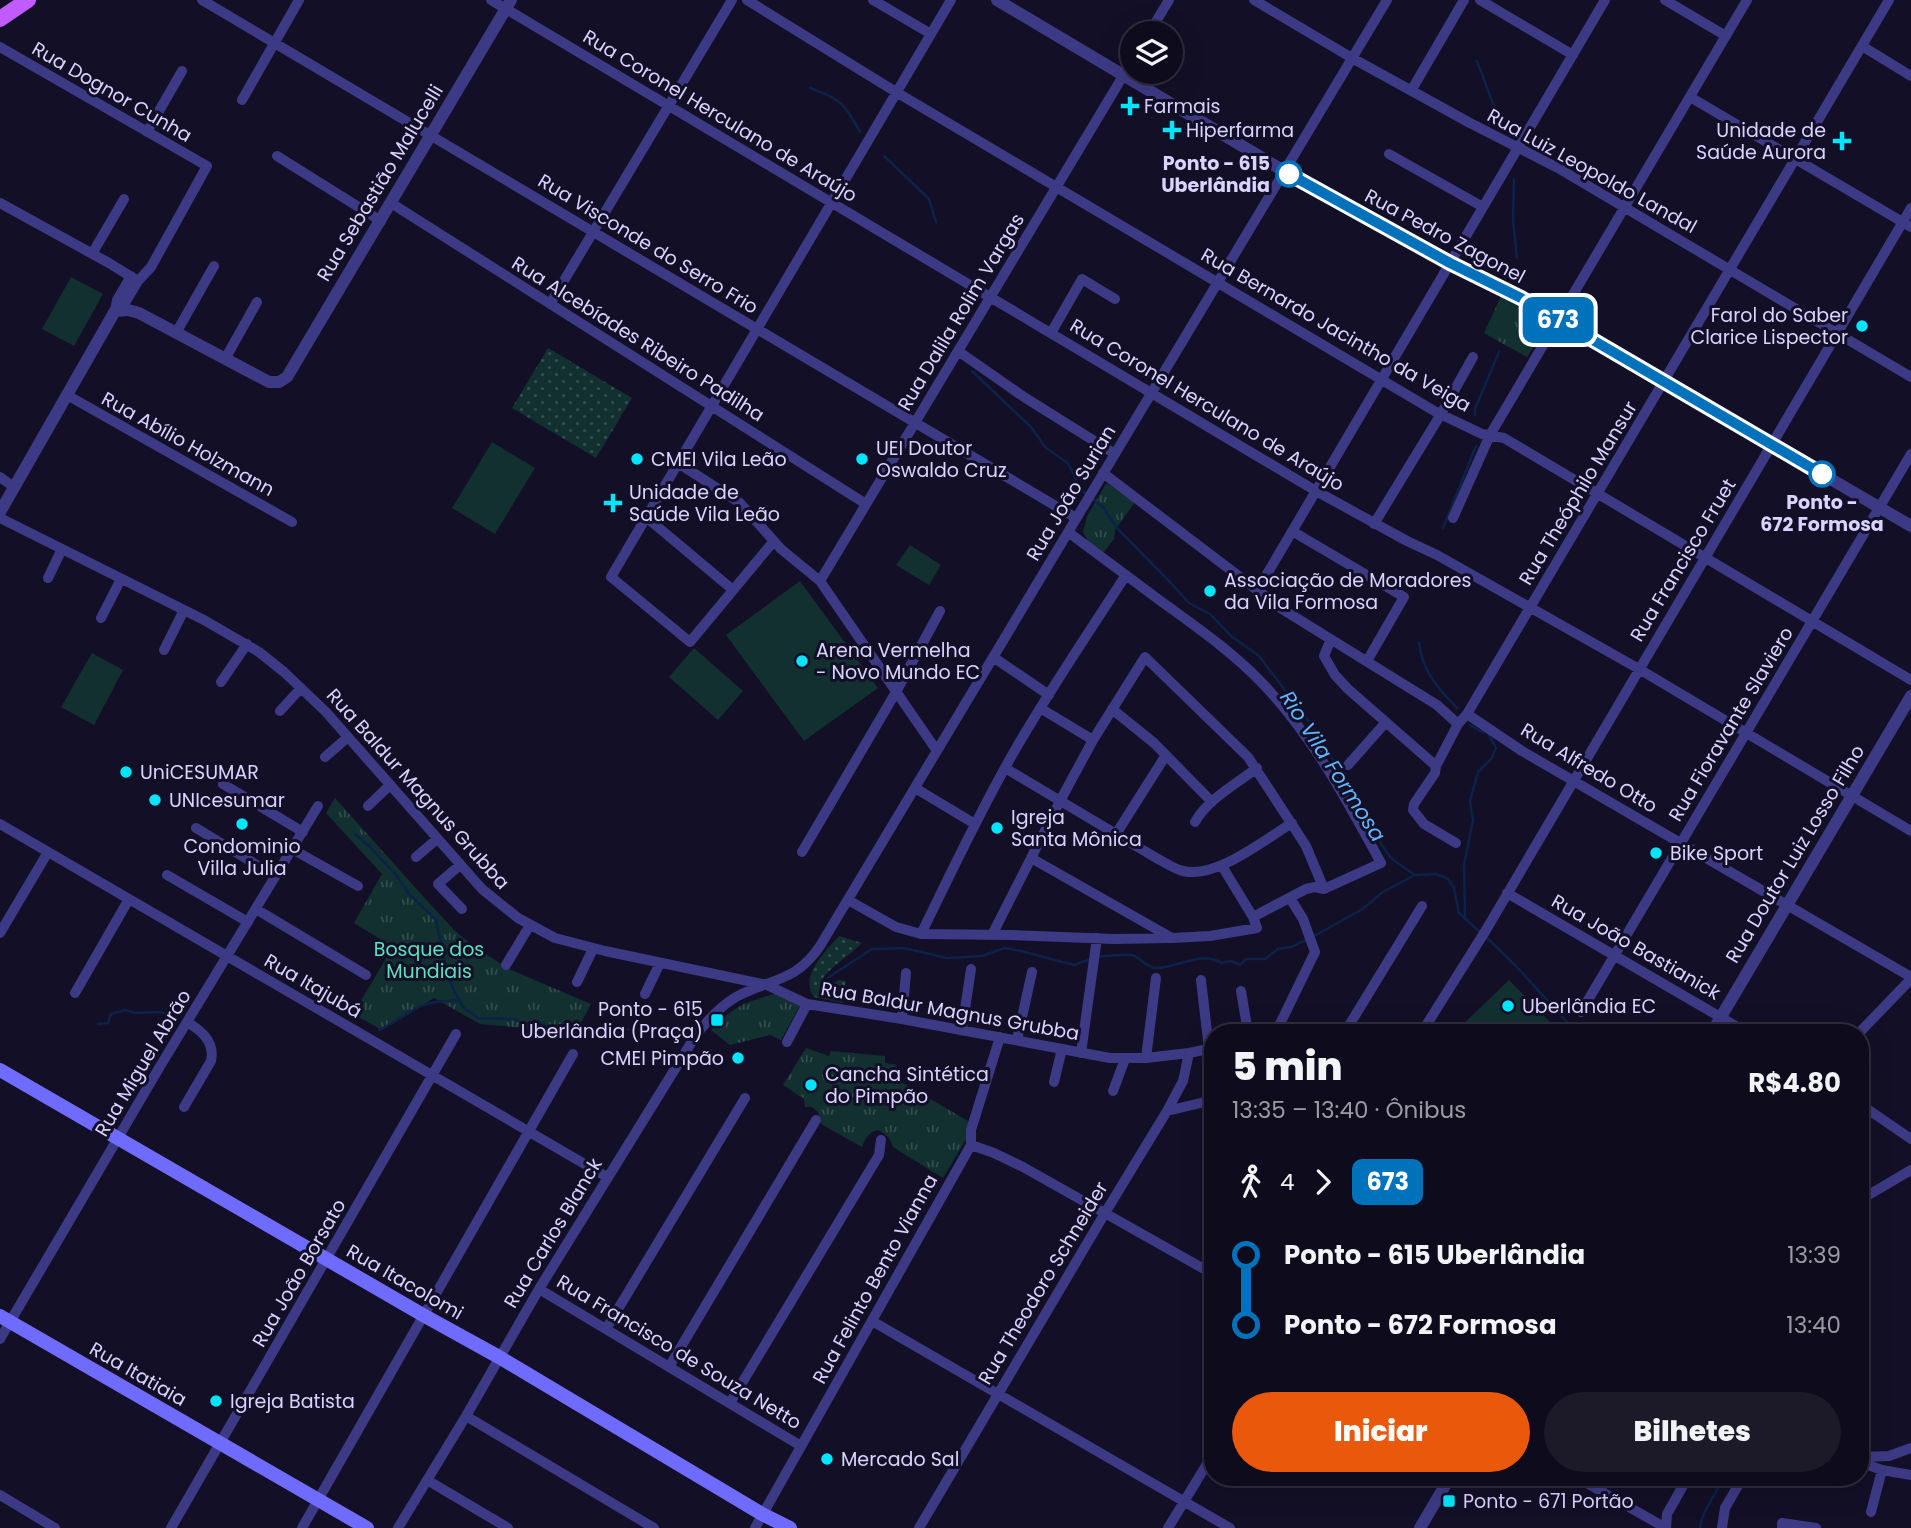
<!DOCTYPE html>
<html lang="pt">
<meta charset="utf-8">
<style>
:root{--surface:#0e0b1c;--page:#1c1929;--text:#f1f3f6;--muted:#9b9ba3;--line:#2e2b3b;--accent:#ea580c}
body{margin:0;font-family:Poppins,sans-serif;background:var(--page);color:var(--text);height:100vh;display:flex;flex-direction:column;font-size:26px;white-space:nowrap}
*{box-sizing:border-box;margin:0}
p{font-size:23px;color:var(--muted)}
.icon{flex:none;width:38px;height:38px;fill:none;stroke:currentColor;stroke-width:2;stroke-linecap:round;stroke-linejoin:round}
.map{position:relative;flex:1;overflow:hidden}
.details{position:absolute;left:1204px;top:1024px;width:665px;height:462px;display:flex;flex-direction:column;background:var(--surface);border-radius:28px;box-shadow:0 7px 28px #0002,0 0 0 2px var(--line)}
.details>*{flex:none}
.badge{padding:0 14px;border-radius:10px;font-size:24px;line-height:46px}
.controls{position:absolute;left:1120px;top:21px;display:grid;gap:14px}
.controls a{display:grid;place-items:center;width:63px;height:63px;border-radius:50%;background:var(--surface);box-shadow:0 7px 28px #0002,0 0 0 2px var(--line);font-size:35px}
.map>.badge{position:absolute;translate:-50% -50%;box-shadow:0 0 0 4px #fff}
.legs{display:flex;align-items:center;gap:10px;height:77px;padding:0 28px;font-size:23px}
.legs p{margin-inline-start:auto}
.overview{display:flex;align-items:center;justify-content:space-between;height:119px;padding:0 28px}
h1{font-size:38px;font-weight:800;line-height:52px}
.button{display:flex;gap:14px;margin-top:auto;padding:14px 28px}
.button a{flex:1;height:80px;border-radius:42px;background:var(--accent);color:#fff;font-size:28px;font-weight:800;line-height:80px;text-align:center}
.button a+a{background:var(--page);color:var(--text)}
ul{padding:0 28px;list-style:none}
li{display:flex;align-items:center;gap:24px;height:70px;font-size:26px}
li i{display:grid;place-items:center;width:10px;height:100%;margin:0 9px;background:currentColor}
li i::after{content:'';width:18px;height:18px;margin:-9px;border:5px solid;border-radius:50%;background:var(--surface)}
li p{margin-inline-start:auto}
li:first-child i{background:linear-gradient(#0000 50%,currentColor 0)}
li:last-child i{background:linear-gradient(currentColor 50%,#0000 0)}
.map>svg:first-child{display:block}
.grass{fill:url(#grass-dots)}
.park{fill:url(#park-tufts)}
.pitch{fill:#12302f}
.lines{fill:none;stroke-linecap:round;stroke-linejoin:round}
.stream{stroke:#0c2248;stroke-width:2.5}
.minor{stroke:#3d3a85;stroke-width:10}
.tertiary{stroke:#3d3a85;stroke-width:12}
.secondary{stroke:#6f6bff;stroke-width:14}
.primary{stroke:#c25bff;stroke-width:16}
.line-1-casing{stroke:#fff;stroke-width:16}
.line-1{stroke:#0072bc;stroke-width:10}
.poi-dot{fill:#00e5ff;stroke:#130f26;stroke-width:2.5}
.stop-1-dot{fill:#fff;stroke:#0072bc;stroke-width:3.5}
.labels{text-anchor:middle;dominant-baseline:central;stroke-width:6;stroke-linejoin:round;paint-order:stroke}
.street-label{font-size:19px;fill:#d9d4ff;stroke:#130f26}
.poi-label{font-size:19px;fill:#d9d4ff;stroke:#130f26;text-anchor:start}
.stop-label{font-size:19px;font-weight:bold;fill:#d9d4ff;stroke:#130f26;text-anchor:end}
.park-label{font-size:19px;fill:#5fe0c0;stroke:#130f26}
.water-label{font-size:21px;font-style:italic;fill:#62b6ff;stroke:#130f26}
</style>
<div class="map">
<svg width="1911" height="1528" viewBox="0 0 1911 1528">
<defs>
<pattern id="grass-dots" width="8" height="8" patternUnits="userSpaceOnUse" patternTransform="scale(1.75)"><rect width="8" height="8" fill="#12302f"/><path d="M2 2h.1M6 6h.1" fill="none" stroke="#344d4e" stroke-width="1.8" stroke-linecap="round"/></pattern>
<pattern id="park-tufts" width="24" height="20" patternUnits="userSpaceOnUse" patternTransform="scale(1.75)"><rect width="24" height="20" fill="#12302f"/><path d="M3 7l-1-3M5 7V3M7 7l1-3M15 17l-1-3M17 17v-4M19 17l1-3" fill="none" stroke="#344d4e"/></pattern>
</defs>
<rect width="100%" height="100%" fill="#130f26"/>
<path class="grass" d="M548,348L632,398L596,458L512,408Z
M839,936L862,943C849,956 834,964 823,978L827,987L839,980L846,981L843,1003L814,997C799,976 825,952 839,936Z"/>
<path class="park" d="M1503,292L1550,320L1527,357L1484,333Z
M1106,484H1108L1135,502L1115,530L1114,539L1103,553L1089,543L1083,532L1087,516Z
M335,798L422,895L455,931L476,948L509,969L591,1004L573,1037L524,1028L480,1024L434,998L382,1030L353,1014L393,947L354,923L382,874L326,813Z
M778,993L801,1004L781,1040L770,1035L730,1045L711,1030C735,1005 745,1002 778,993Z
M806,1048L829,1056L831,1051L885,1056V1063L897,1065L891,1076L968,1121V1136L943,1178L893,1147C890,1137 886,1134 877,1130C868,1133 865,1139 862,1147L821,1124L818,1112L812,1107H805L804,1099L783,1085Z"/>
<path class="pitch" d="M71,277L103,294L74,346L42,329Z
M1500,302L1517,311L1503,337L1486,328Z
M492,442L535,468L495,534L452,508Z
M910,545L941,565L929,585L896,565Z
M800,581L878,688L804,741L726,635Z
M694,648L743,691L718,720L669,677Z
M92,653L123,670L94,725L61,707Z
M1509,980L1560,1032H1455Z
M800,1065L833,1086L820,1106L788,1085Z"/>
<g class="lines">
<path class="stream" d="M1477,61L1497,114
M810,88C841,99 844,103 860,132
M884,156L929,199L936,222
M1514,179L1513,220L1517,258
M972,371L1031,427L1046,448L1068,463L1080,488L1087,495
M1475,415V409L1499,352
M1093,499L1104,508L1116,527L1170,582L1189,603L1210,614L1231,636L1259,656L1313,727L1376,830L1381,844L1392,859L1415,875L1436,874L1448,879L1454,888L1459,913L1481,933
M1443,528L1476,446
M1419,643C1422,670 1438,689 1457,708
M355,834L370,847L396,875L409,894L436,920L447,974L454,991L464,1008L478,1018L514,1019L524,1024H543L567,1033L576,1029L613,1034L643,1025L679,1034
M1465,919L1464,865L1473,820L1470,801L1478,772L1491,759L1496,748L1488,733L1480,731L1470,725
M1314,936L1361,910L1383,892L1415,875
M1486,937L1516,966L1576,1032
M1098,957C1106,956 1124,954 1132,955C1141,958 1146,967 1156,968C1179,968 1200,950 1222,963L1231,961L1240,965L1246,959H1265L1278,949L1291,947L1308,939
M829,977L872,949L904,948L947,958L982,956L1004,948L1021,951L1074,965L1091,959
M98,1024L108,1023L111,1014L125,1010L135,1013L159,1012L177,1016
M379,1030C393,1024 405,1014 419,1007C431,1001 445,1001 458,1000
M1700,1528C1702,1510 1717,1494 1723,1477"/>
<path class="minor" d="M202,0L1076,518
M491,0L1316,491L1407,541L1437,555L1639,669L1911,831
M747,0L896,92L1436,412L1482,434L1504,438L1911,680
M873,0L931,34
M1254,0L1352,58L1470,123L1558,168L1911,377
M1480,0L1573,55
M1665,0L1726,36
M1149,33L1169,0
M1862,46L1911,76
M0,47L207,166L151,267L138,281L125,303L115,311
M1411,91L1464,0
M1690,97L1911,227
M242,100L299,0
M147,132L182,71
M1389,154L1483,207
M277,156L381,221
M0,203L109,263L138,281
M391,203L866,504
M92,254L124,199
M550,304L732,0
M115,311L117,300L131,276
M176,333L214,266
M1051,333L1082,279L1115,299
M958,351L1024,397L1115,454
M225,359L257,302
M67,395L292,522
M678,463L740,503L781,549L820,581L937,751
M1103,473L1282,609L1437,705L1458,724
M0,477L14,487
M646,517L733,590
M0,518L204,620L259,652L284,672L326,712L482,889L518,918L555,938L605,951L767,985L807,1004L902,1019L1110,1058H1146L1189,1053L1213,1048
M1453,518L1490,435L1747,0
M1374,524L1441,414L1473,357
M1292,531L1404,597L1367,661
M773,542L690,642L611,577L951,0
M48,578L62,549
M820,581L1132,61
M1257,591L1605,0
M101,618L121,579
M1331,639L1324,656L1335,675L1348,689L1436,766
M164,650L184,610
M993,657L1049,695
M221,682L247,644
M1040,708L1093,740
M1112,709L1154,743L1212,802
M280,711L301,688
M1467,714L1522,751L1911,977
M325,757L348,737
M1348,765L1386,722
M1005,768L1158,859C1166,863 1174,869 1183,871C1216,879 1264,840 1292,823
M229,772L223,784L303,832
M915,788L975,824
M368,806L390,785
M1195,822C1208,799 1236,784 1257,768
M0,824L607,1177
M196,828L275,876
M1116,834L1166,755
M1456,843L1424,824L1413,810L1414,804L1435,773L1436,766L1458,724L1467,714L1889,0
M292,849L358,886
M802,852L896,692L940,611
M416,857L437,839
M1031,858L1172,938L1210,936L1257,928L1253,917L1306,889L1315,887L1324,889L1381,863C1348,802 1313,737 1265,686C1235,654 1198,628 1162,602C1131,579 1099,555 1068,532
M460,865L438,884L462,909
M1222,866L1253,917
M167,875L248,922
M1507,893L1746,1032
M848,900L896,927L921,934L1011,935L1114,939L1169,938
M256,909L366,975
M0,933L48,852
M921,934C950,875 978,815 1011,757C1046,695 1087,635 1126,575
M992,935L1060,801L1093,740L1145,657L1248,757L1306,846L1324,889
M506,965L530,925
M1201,980L1209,1049
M577,982L593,949
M1241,991L1248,1032
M75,993L129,899
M645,994L660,963
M1581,1012L1911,454
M902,1019L906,973
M962,1029L971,969
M1276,1032L1315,952L1303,919L1290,898
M1345,1032L1422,906
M1422,1032L1486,930L1911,208
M1860,1032L1911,979
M1017,1040L1032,972
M787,1042L807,1004
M1081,1053L1097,938
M1146,1058L1156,978
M1054,1082L1062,1049
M1113,1091L1125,1059
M1860,1104L1911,1139
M184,1107L211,1061C215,1042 202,1031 187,1022
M1167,1111L1213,1100
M971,1145L994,1153L1023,1167L1213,1274
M1860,1200L1911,1170
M539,1289L801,1446
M872,1321L1230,1528
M606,1329L745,1098
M0,1339L159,1068L318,806
M669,1367L816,1120
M730,1403L879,1155L881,1140
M466,1416L654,1528
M1860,1457L1889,1456L1911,1448
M1860,1462L1882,1470L1911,1475
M1576,1477L1666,1528
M427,1480L508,1528
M0,1495L55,1528
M1871,1512L1882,1470
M171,1528L456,1034
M302,1528L573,1054
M398,1528L466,1416L539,1289L696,1035C707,1021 720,1006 736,997C771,978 795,983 820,946L1387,0
M755,1528L971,1145V1130L1000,1037
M919,1528L1105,1213L1167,1111L1183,1081L1189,1053
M1168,1528L1213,1454
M1666,1528L1667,1514L1688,1477
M1722,1528L1725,1508L1743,1477
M1782,1528V1523L1816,1528"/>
<path class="tertiary" d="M997,0L1284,171L1450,263L1521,298L1911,526
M0,512L115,311L128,310L139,313L269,382H279L287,377L511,0
M1712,1032L1911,696
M1420,1528L1450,1477"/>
<path class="secondary" d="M0,1070L423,1315L499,1357L762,1514L790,1528
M0,1316L367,1528"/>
<path class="primary" d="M0,19L28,0"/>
</g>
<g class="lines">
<defs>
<path id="line-1" d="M1289,174L1450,263L1521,298L1822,474"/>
</defs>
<use href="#line-1" class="line-1-casing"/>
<use href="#line-1" class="line-1"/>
</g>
<g class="poi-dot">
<path d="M1126.5 95.5h7v7h7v7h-7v7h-7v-7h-7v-7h7z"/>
<path d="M1168.5 119.5h7v7h7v7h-7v7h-7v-7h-7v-7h7z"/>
<path d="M1838.5 130.5h7v7h7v7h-7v7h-7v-7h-7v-7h7z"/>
<circle cx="1862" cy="326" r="7"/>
<circle cx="637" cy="459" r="7"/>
<circle cx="862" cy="459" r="7"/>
<path d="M609.5 492.5h7v7h7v7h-7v7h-7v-7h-7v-7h7z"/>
<circle cx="1210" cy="591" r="7"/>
<circle cx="802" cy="661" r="7"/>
<circle cx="126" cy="772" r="7"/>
<circle cx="155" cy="800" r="7"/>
<circle cx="242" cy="824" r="7"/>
<circle cx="997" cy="828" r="7"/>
<circle cx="1656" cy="853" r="7"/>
<circle cx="1508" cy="1006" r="7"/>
<rect x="710" y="1013" width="14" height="14" rx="3.5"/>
<circle cx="738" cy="1058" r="7"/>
<circle cx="811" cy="1085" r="7"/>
<circle cx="216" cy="1401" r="7"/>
<circle cx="827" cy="1459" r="7"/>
<rect x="1442" y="1494" width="14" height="14" rx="3.5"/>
</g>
<g class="stop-1-dot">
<circle cx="1289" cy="174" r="12"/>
<circle cx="1822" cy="474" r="12"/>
</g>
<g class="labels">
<g class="street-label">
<text transform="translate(112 92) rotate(30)">Rua Dognor Cunha</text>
<text transform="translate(720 116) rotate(31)">Rua Coronel Herculano de Araújo</text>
<text transform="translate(1592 171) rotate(29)">Rua Luiz Leopoldo Landal</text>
<text transform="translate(380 183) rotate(-59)">Rua Sebastião Malucelli</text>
<text transform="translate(1445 236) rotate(28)">Rua Pedro Zagonel</text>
<text transform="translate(648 244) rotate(31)">Rua Visconde do Serro Frio</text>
<text transform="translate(961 312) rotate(-59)">Rua Dalila Rolim Vargas</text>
<text transform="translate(1336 330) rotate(30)">Rua Bernardo Jacintho da Veiga</text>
<text transform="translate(638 339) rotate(32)">Rua Alcebíades Ribeiro Padilha</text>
<text transform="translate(1207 405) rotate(31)">Rua Coronel Herculano de Araújo</text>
<text transform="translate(188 444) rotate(29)">Rua Abílio Holzmann</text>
<text transform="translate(1071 493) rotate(-59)">Rua João Surian</text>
<text transform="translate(1578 493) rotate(-59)">Rua Theóphilo Mansur</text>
<text transform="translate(1683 560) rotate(-59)">Rua Francisco Fruet</text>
<text transform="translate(1731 724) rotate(-59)">Rua Fioravante Slaviero</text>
<text transform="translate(1589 768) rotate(31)">Rua Alfredo Otto</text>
<text transform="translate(418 789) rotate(48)">Rua Baldur Magnus Grubba</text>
<text transform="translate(1795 854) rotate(-59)">Rua Doutor Luiz Losso Filho</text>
<text transform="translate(1636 947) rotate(30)">Rua João Bastianick</text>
<text transform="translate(313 986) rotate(30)">Rua Itajubá</text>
<text transform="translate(950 1011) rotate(10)">Rua Baldur Magnus Grubba</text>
<text transform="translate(143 1063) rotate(-59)">Rua Miguel Abrão</text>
<text transform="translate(553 1233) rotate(-59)">Rua Carlos Blanck</text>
<text transform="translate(299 1273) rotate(-60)">Rua João Borsato</text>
<text transform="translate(875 1279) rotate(-61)">Rua Felinto Bento Vianna</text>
<text transform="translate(405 1282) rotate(30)">Rua Itacolomi</text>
<text transform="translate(1043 1283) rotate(-59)">Rua Theodoro Schneider</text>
<text transform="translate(679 1352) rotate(31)">Rua Francisco de Souza Netto</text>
<text transform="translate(138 1374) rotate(30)">Rua Itatiaia</text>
</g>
<g class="poi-label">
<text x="1144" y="106">Farmais</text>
<text x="1186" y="130">Hiperfarma</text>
<text x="1826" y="130" text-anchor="end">Unidade de<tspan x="1826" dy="22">Saúde Aurora</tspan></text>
<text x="1848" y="315" text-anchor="end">Farol do Saber<tspan x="1848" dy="22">Clarice Lispector</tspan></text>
<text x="876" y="448">UEI Doutor<tspan x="876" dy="22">Oswaldo Cruz</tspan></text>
<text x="651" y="459">CMEI Vila Leão</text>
<text x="629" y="492">Unidade de<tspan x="629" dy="22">Saúde Vila Leão</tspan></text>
<text x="1224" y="580">Associação de Moradores<tspan x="1224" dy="22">da Vila Formosa</tspan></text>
<text x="816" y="650">Arena Vermelha<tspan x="816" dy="22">- Novo Mundo EC</tspan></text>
<text x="140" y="772">UniCESUMAR</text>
<text x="169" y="800">UNIcesumar</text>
<text x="1011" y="817">Igreja<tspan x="1011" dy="22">Santa Mônica</tspan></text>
<text x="242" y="846" text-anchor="middle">Condominio<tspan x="242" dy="22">Villa Julia</tspan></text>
<text x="1670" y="853">Bike Sport</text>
<text x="1522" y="1006">Uberlândia EC</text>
<text x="703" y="1009" text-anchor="end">Ponto - 615<tspan x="703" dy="22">Uberlândia (Praça)</tspan></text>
<text x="724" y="1058" text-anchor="end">CMEI Pimpão</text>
<text x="825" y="1074">Cancha Sintética<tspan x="825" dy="22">do Pimpão</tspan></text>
<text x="230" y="1401">Igreja Batista</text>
<text x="841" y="1459">Mercado Sal</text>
<text x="1463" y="1501">Ponto - 671 Portão</text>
</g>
<g class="stop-label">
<text x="1270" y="163">Ponto - 615<tspan x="1270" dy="22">Uberlândia</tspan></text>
<text x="1822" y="502" text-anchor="middle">Ponto -<tspan x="1822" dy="22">672 Formosa</tspan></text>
</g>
<g class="park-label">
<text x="429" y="949">Bosque dos<tspan x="429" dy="22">Mundiais</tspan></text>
</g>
<g class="water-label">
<text transform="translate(1333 766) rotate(57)">Rio Vila Formosa</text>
</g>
</g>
</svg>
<div class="controls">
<a><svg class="icon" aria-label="layers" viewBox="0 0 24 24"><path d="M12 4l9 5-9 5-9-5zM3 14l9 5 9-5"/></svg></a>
</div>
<b class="badge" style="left:1558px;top:320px;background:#0072bc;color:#fff">673</b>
<section class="details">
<div class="overview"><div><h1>5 min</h1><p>13:35 – 13:40 · Ônibus</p></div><b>R$4.80</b></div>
<div class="legs"><svg class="icon" aria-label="walk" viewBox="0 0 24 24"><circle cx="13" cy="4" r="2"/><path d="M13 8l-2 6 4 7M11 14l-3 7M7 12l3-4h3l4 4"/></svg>4<svg class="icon" aria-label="forward" viewBox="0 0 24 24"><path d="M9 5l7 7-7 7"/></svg><b class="badge" style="background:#0072bc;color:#fff">673</b></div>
<ul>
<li><i style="color:#0072bc"></i><b>Ponto - 615 Uberlândia</b><p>13:39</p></li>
<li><i style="color:#0072bc"></i><b>Ponto - 672 Formosa</b><p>13:40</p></li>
</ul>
<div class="button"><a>Iniciar</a><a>Bilhetes</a></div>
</section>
</div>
